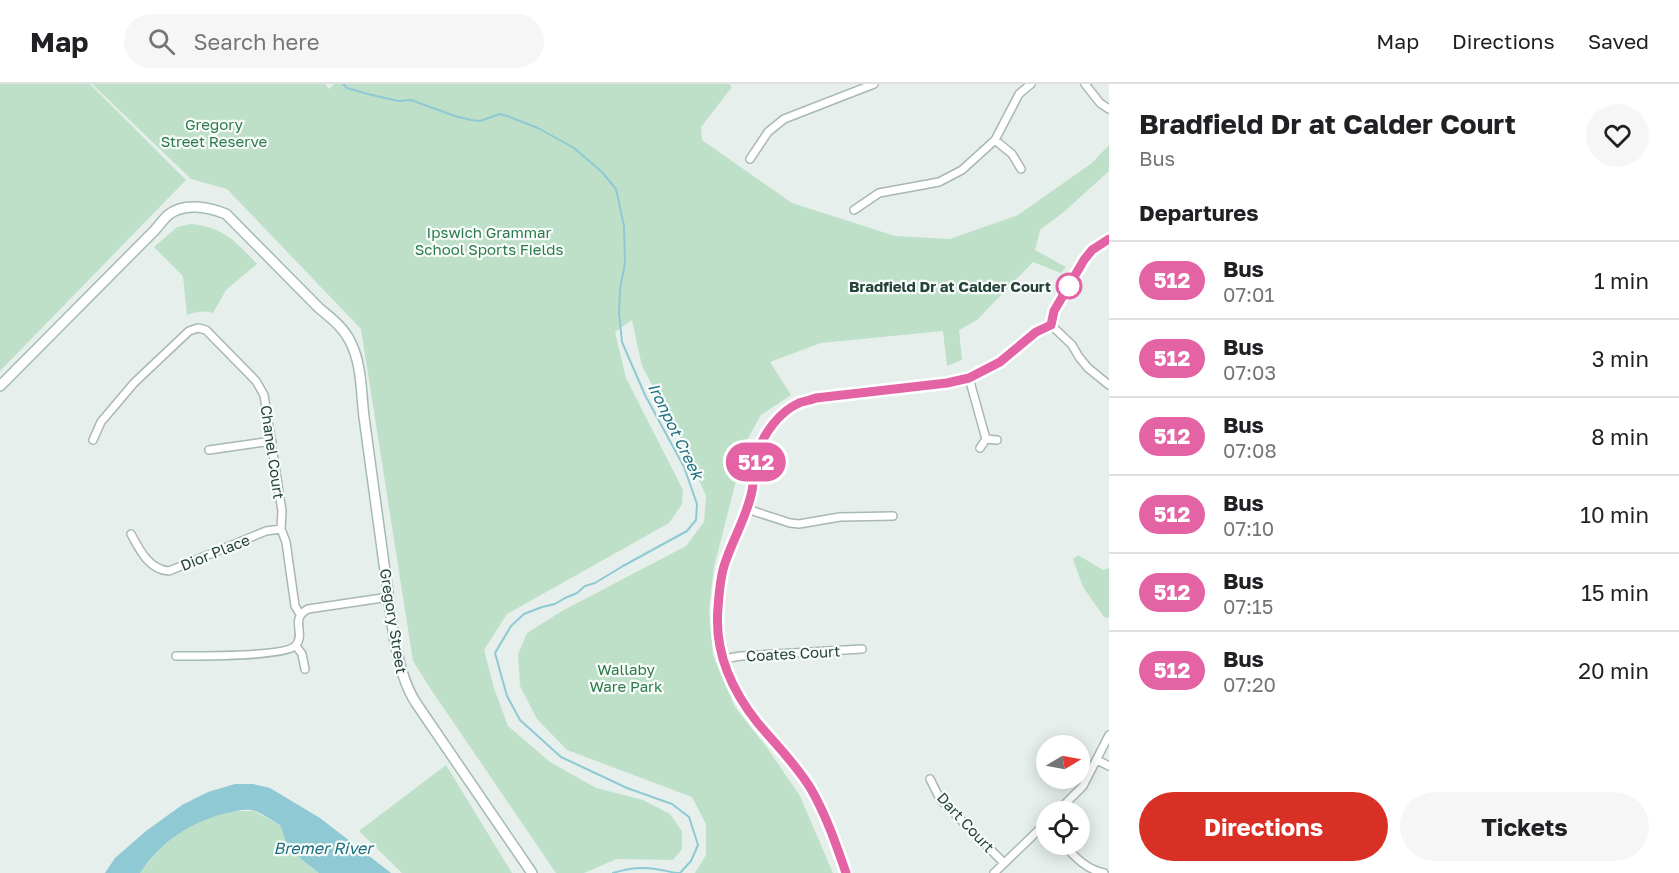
<!DOCTYPE html>
<style>
:root{--surface:#fff;--page:#f6f6f6;--text:#202124;--muted:#757577;--line:#e0e0e0;--accent:#d93025}
body{margin:0;font-family:"Golos Text",sans-serif;background:var(--page);color:var(--text);height:100vh;display:flex;flex-direction:column;font-size:22px;white-space:nowrap}
*{box-sizing:border-box;margin:0}
p{font-size:20px;color:var(--muted)}
.icon{flex:none;width:33px;height:33px;fill:none;stroke:currentColor;stroke-width:2;stroke-linecap:round;stroke-linejoin:round}
.map{position:relative;flex:1;overflow:hidden}
.side{display:flex;flex-direction:column;background:var(--surface);width:570px}
.side>*{flex:none}
.badge{padding:0 12px;border-radius:20px;font-size:21px;line-height:39px}
.needle{width:39px;rotate:80deg}
.buttons{position:absolute;left:1036px;top:651px;display:grid;gap:12px}
.buttons a{display:grid;place-items:center;width:54px;height:54px;border-radius:50%;background:var(--surface);box-shadow:0 3px 15px #0003;font-size:30px}
.map>.badge{position:absolute;translate:-50% -50%;box-shadow:0 0 0 3px #fff}
h2{padding:0 30px;font-size:22px;line-height:54px}
.round{display:grid;place-items:center;flex:none;width:63px;height:63px;border-radius:32px;background:var(--page)}
.headline{display:flex;align-items:center;justify-content:space-between;height:102px;padding:0 30px}
h1{font-size:28px;font-weight:700;line-height:45px}
.button{display:flex;gap:12px;margin-top:auto;padding:12px 30px}
.button a{flex:1;height:69px;border-radius:36px;background:var(--accent);color:#fff;font-size:24px;font-weight:700;line-height:69px;text-align:center}
.button a+a{background:var(--page);color:var(--text)}
ul{padding:0;list-style:none}
li{display:flex;align-items:center;gap:18px;height:78px;padding:0 30px;border-top:2px solid var(--line)}
li div{flex:1}
li b{display:block;font-size:22px}
li em{font-style:normal}
li .badge{min-width:66px;font-weight:700;text-align:center}
header{display:flex;align-items:center;gap:36px;box-sizing:border-box;height:84px;padding:0 30px;background:var(--surface);border-bottom:2px solid var(--line)}
header strong{font-size:28px}
nav{display:flex;gap:33px;margin-inline-start:auto;font-size:21px}
.search{width:420px;height:54px;background:var(--page);display:flex;align-items:center;gap:15px;box-sizing:border-box;padding:0 21px;border-radius:33px;color:var(--muted);font-size:22px}
main{display:flex;flex:1;min-height:0}
.map>svg:first-child{display:block}
.green{fill:#bfe0c8}
.water{fill:#8ec9d4}
.lines{fill:none;stroke-linecap:round;stroke-linejoin:round}
.stream{stroke:#8ec9d4;stroke-width:2}
.street-casing{stroke:#a8b8b2;stroke-width:10}
.secondary-casing{stroke:#a4bbb3;stroke-width:12}
.street{stroke:#fff;stroke-width:7}
.secondary{stroke:#fff;stroke-width:9}
.line-casing{stroke:#fff;stroke-width:14}
.line{stroke:#e463a4;stroke-width:9}
.stop-dot{fill:#fff;stroke:#e463a4;stroke-width:3}
.labels{text-anchor:middle;dominant-baseline:central;stroke-width:4.5;stroke-linejoin:round;paint-order:stroke}
.park-label{font-size:15px;fill:#2d7a4b;stroke:#f7fbf9}
.stop-label{font-size:15px;font-weight:bold;fill:#24423a;stroke:#f7fbf9;text-anchor:end}
.street-label{font-size:15px;fill:#24423a;stroke:#f7fbf9}
.water-label{font-size:16px;font-style:italic;fill:#1c6f80;stroke:#f7fbf9}
</style>
<header>
<strong>Map</strong>
<div class="search"><svg class="icon" aria-label="search" viewBox="0 0 24 24"><circle cx="10" cy="10" r="6"/><path d="M15 15l6 6"/></svg>Search here</div>
<nav><a>Map</a><a>Directions</a><a>Saved</a></nav>
</header>
<main>
<div class="map">
<svg width="1109" height="789" viewBox="0 0 1109 789">
<rect width="100%" height="100%" fill="#e6efeb"/>
<path class="green" d="M0,0H90L186,96L0,287Z
M92,0H325L329,5L334,0H729L732,3L701,43L702,56L792,119L895,152L950,155L1018,131L1092,79L1109,61V87L1065,127L1040,146L1035,166L1066,183L1061,189L1033,178L977,236L959,246L962,276L947,282L943,247L821,259L770,278L791,311L761,331L746,358L714,483L709,526L713,571L735,623L768,665L800,712L833,789H695L706,771V740L692,713L567,666L537,635L520,602L518,570L527,549L562,527L686,462L704,438L706,412L681,355L642,282L632,236L615,248L626,294L683,406L682,420L669,439L507,530L484,566L494,604L508,642L550,678L596,704L643,716L670,730L682,747V765L673,776L617,775L584,789H556L430,604L413,577L361,245L227,105L191,95Z
M191,140C224,143 236,158 257,180L226,206L213,229C203,226 196,228 187,231L183,192L154,163L177,143Z
M1078,471L1103,486L1109,484V534L1104,533L1083,503L1073,475Z
M446,681L512,789H402L359,747Z
M236,727H254L280,741L286,758L301,775L319,789H140C156,766 179,746 204,735C214,731 226,729 236,727Z"/>
<path class="water" d="M235,700H253L270,704L320,734L391,789H319L301,775L286,758L280,741C272,737 264,730 255,727C247,724 236,727 227,729C190,738 162,757 140,789H105L115,774L146,747L182,721L208,708Z"/>
<g class="lines">
<path class="stream" d="M343,0L347,4L368,10L398,17L411,16L455,32L471,36L480,37L500,30L507,32L538,44L574,64L602,88L616,105L624,142L625,179L620,205L619,229L622,258L645,311L684,383L697,420L696,436L687,447L623,482L595,499L585,502L577,509L565,514L555,520L542,523L524,530L511,542L495,569L507,612L520,636L561,673L627,704L672,720L689,733L698,761L691,777L680,789
M613,789C628,784 644,782 661,786C668,787 673,789 680,789"/>
<defs>
<path id="street" d="M1085,0L1100,19L1109,25
M995,56L1012,70L1021,85
M750,75L768,48L784,35L874,0
M854,126L879,109L939,98L962,86L995,56L1019,10L1031,0
M1051,241L1072,261L1079,273L1088,284L1109,301
M969,294L986,355
M93,356L101,338L134,299L189,247L198,244L206,246L256,297L264,311L282,427L281,445L286,458L295,522L300,530
M980,364L986,355L997,356
M209,366L272,357
M747,425L790,439L799,440L840,433L893,432
M131,450C139,465 149,486 169,487L266,447L281,445
M296,562L302,570L305,585
M176,572C195,572 287,573 296,561C306,549 289,535 308,525L389,513
M723,575L741,572L862,565
M1097,676L1109,682
M930,695L940,715L1004,779
M1057,728L1083,702L1109,651
M1063,760C1076,774 1086,785 1104,789
M846,789C836,761 826,731 811,705C806,696 798,688 792,680C753,629 712,595 718,524C719,510 720,493 725,479C733,455 747,432 752,407C754,395 754,382 757,371C763,350 779,328 799,319C804,317 811,316 816,314L947,299L969,294L1000,278L1036,248L1051,241L1054,227L1084,175L1097,162L1109,155
M994,789L1047,738"/>
<path id="secondary" d="M0,302L155,146C159,141 164,135 168,131C184,118 209,123 226,130L319,224C331,234 343,243 350,257C362,280 361,308 364,333C371,384 378,436 385,487C391,528 394,585 416,619L532,789"/>
</defs>
<use href="#street" class="street-casing"/>
<use href="#secondary" class="secondary-casing"/>
<use href="#street" class="street"/>
<use href="#secondary" class="secondary"/>
</g>
<g class="lines">
<defs>
<path id="line" d="M846,789C836,760 826,731 811,705C796,680 775,660 757,638C731,605 714,567 718,524C719,510 720,493 725,479C733,455 747,432 752,407C754,395 754,382 757,371C763,350 779,328 799,319C804,317 811,316 816,314L947,299L969,294L1000,278L1036,248L1051,241L1054,227L1084,176L1092,166L1109,155"/>
</defs>
<use href="#line" class="line-casing"/>
<use href="#line" class="line"/>
</g>
<circle class="stop-dot" cx="1069" cy="202" r="12"/>
<g class="labels">
<g class="park-label">
<text x="214" y="40">Gregory<tspan x="214" dy="17">Street Reserve</tspan></text>
<text x="489" y="148">Ipswich Grammar<tspan x="489" dy="17">School Sports Fields</tspan></text>
<text x="626" y="585">Wallaby<tspan x="626" dy="17">Ware Park</tspan></text>
</g>
<g class="stop-label">
<text x="1051" y="202">Bradfield Dr at Calder Court</text>
</g>
<g class="street-label">
<text transform="translate(273 368) rotate(82)">Chanel Court</text>
<text transform="translate(215 468) rotate(-22)">Dior Place</text>
<text transform="translate(394 537) rotate(81)">Gregory Street</text>
<text transform="translate(793 569) rotate(-3)">Coates Court</text>
<text transform="translate(966 738) rotate(47)">Dart Court</text>
</g>
<g class="water-label">
<text transform="translate(676 347) rotate(64)">Ironpot Creek</text>
<text x="323" y="764">Bremer River</text>
</g>
</g>
</svg>
<div class="buttons">
<a><svg class="needle" viewBox="-14 -14 28 28"><path d="M0-13l5 13h-10z" fill="#e53935"/><path d="M0 13l5-13h-10z" fill="#757577"/></svg></a>
<a><svg class="icon" aria-label="locate" viewBox="0 0 24 24"><circle cx="12" cy="12" r="6"/><path d="M12 2v4M12 18v4M2 12h4M18 12h4"/></svg></a>
</div>
<b class="badge" style="left:756px;top:378px;background:#e463a4;color:#fff">512</b>
</div>
<section class="side">
<div class="headline"><div><h1>Bradfield Dr at Calder Court</h1><p>Bus</p></div><a class="round"><svg class="icon" aria-label="heart" viewBox="0 0 24 24"><path d="M12 20l-8-8c-3-5 5-10 8-4 3-6 11-1 8 4z"/></svg></a></div>
<h2>Departures</h2>
<ul>
<li><span class="badge" style="background:#e463a4;color:#fff">512</span><div><b>Bus</b><p>07:01</p></div><em>1 min</em></li>
<li><span class="badge" style="background:#e463a4;color:#fff">512</span><div><b>Bus</b><p>07:03</p></div><em>3 min</em></li>
<li><span class="badge" style="background:#e463a4;color:#fff">512</span><div><b>Bus</b><p>07:08</p></div><em>8 min</em></li>
<li><span class="badge" style="background:#e463a4;color:#fff">512</span><div><b>Bus</b><p>07:10</p></div><em>10 min</em></li>
<li><span class="badge" style="background:#e463a4;color:#fff">512</span><div><b>Bus</b><p>07:15</p></div><em>15 min</em></li>
<li><span class="badge" style="background:#e463a4;color:#fff">512</span><div><b>Bus</b><p>07:20</p></div><em>20 min</em></li>
</ul>
<div class="button"><a>Directions</a><a>Tickets</a></div>
</section>
</main>
